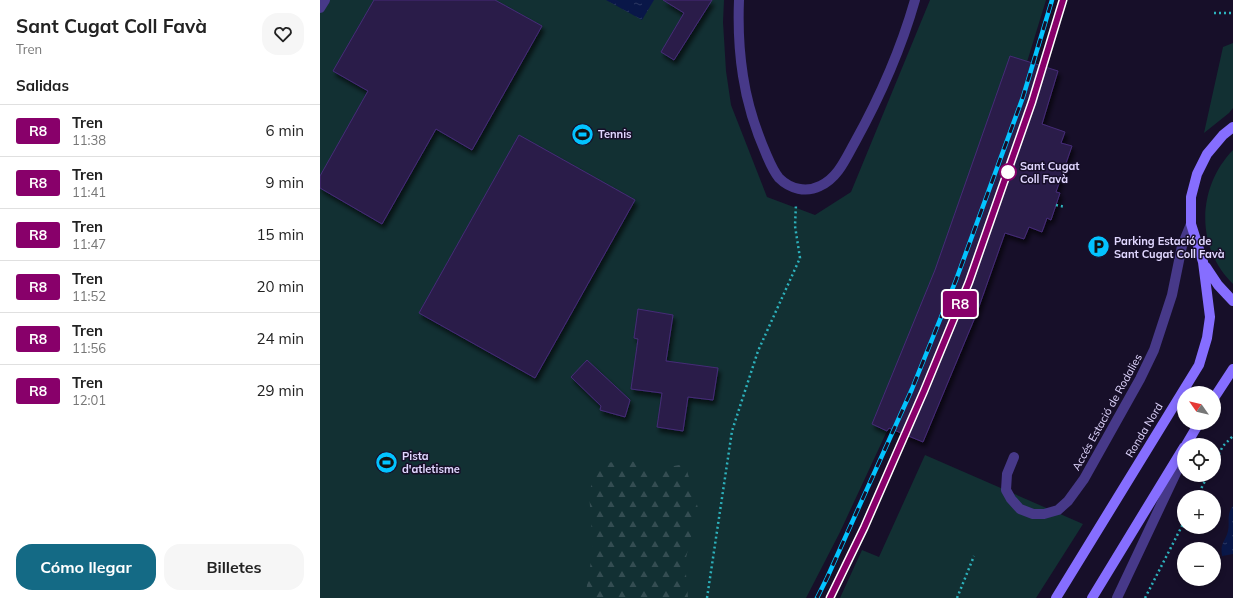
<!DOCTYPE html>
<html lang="es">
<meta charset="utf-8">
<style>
:root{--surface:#fff;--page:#f6f6f6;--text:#222;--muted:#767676;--line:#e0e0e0;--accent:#146a85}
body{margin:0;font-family:Mulish,sans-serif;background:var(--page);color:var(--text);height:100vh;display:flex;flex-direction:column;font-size:15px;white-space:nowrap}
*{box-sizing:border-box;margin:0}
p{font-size:13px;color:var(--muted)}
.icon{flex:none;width:22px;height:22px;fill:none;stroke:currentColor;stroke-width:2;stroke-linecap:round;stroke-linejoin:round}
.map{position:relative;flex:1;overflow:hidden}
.sheet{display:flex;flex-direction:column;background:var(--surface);width:320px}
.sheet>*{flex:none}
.badge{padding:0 8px;border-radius:3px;font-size:14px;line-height:26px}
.needle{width:26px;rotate:304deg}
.controls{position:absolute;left:857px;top:386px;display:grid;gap:8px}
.controls a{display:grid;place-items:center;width:44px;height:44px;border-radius:50%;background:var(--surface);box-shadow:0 2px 6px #0003;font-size:20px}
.map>.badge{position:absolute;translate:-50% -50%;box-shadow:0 0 0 2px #fff}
h2{padding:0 16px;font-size:15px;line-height:36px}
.round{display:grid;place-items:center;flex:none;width:42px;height:42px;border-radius:16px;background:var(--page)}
.overview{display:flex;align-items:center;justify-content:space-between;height:68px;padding:0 16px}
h1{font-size:19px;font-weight:700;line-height:30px}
.cta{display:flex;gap:8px;margin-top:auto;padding:8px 16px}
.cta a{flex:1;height:46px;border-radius:16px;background:var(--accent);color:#fff;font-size:16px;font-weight:700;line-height:46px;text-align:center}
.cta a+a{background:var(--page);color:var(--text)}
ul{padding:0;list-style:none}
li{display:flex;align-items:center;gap:12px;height:52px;padding:0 16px;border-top:1px solid var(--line)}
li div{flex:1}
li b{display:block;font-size:15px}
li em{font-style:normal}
li .badge{min-width:44px;font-weight:700;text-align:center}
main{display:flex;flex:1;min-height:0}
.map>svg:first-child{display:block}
.grass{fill:#123033}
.forest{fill:url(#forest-firs)}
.water{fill:url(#water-ripples)}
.building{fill:#2b1b4a;stroke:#452c77;filter:url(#shadow)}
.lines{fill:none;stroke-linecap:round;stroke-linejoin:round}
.path{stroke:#2db2bd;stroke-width:2.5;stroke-dasharray:2 3;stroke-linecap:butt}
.service{stroke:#473989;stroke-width:10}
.minor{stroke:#473989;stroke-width:10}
.secondary{stroke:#866eff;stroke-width:10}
.rail-casing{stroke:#03c3ff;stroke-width:4.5}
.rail{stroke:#170f29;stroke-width:3;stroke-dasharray:9;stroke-linecap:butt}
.line-casing{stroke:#fff;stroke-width:9}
.line{stroke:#88006a;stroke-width:6}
.stop-dot{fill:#fff;stroke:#88006a;stroke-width:2}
.labels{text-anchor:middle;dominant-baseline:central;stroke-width:3;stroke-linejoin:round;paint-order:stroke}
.poi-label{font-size:11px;font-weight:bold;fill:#e1d7ff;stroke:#170f29;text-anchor:start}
.stop-label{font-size:11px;font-weight:bold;fill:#e1d7ff;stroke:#170f29;text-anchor:start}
.street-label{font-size:11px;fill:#e1d7ff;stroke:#170f29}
</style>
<main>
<section class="sheet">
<div class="overview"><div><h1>Sant Cugat Coll Favà</h1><p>Tren</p></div><a class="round"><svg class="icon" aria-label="heart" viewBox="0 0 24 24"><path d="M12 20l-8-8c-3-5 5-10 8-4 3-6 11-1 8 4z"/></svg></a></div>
<h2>Salidas</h2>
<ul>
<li><span class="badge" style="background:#88006a;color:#fff">R8</span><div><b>Tren</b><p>11:38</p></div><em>6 min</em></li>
<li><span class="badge" style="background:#88006a;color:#fff">R8</span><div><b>Tren</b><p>11:41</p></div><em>9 min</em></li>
<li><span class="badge" style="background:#88006a;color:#fff">R8</span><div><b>Tren</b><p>11:47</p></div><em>15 min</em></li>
<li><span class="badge" style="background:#88006a;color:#fff">R8</span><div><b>Tren</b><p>11:52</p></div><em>20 min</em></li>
<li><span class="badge" style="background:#88006a;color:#fff">R8</span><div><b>Tren</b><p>11:56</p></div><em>24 min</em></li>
<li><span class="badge" style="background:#88006a;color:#fff">R8</span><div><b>Tren</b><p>12:01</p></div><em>29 min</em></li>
</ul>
<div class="cta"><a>Cómo llegar</a><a>Billetes</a></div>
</section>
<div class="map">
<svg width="913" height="598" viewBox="0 0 913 598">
<defs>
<pattern id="forest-firs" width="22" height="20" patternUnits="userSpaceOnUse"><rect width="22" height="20" fill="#123033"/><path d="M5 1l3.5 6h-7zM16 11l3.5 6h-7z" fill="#344d52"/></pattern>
<pattern id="water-ripples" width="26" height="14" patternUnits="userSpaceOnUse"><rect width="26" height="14" fill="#091748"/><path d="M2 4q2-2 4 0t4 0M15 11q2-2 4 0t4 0" fill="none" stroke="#2d3863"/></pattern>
<filter id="shadow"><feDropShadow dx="2.5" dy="4.5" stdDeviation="2" flood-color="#0009"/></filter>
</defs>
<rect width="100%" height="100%" fill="#170f29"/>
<path class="grass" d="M0,0H404L403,22L406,71L411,105L447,197L495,215L531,192L610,0H726L707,62L634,266L567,431L520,532L486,598H0Z
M913,43V108L909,113L884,133L903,47Z
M913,150V284C875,247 877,187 913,150Z
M605,455L763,524L716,598H520L542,550L559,557Z"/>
<path class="forest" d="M308,460L337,469L365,464L378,508L365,562L368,598H265L273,549L269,492L279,464Z"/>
<path class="water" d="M286,0H334L322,20Z
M913,506V554L902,556C900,542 905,543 908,531C910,522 906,514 913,506Z"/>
<path class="building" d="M54,0H175L222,26L152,150L116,129L62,224L0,188V176L48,91L13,71Z
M343,0H392L354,60L341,52L364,13Z
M690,56L738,71L722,124L745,132L741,143L752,146L736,192L740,193L731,220L727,218L722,232L709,227L704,239L685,233L656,315L603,442L569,428L567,431L552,424L615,270Z
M199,135L315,200L215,378L99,313Z
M318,309L353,315L346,361L398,368L393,400L368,397L363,431L337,427L342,393L311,389L318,339L314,338Z
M267,360L310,400L305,417L280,410L281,406L251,377Z"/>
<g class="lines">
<path class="path" d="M894,13H913
M736,205L745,207
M894,463L903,446L913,436
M877,497L888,475
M387,598L412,431L438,351L480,258L475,226L476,204
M637,598L654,556
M825,598L864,522"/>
<path class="service" d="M0,8L5,0"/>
<path class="minor" d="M419,0C418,25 419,51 423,76C427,103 436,131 447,156C450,163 454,172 459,178C470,189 486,193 500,186C518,178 526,158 535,142C560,97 581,49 595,0
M694,457L687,474L686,490L691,499L700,509L713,514H724L738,510L748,501L764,479L820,379L834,350L852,295L862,246L871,224
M797,598L864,456"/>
<path class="secondary" d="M886,267L898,285L913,301
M894,398L913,369
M866,445L879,423
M736,598L879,365L887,338L890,317L883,262L871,224V197L877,174L887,154L903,135L913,127
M772,598L864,447"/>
<defs>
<path id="rail" d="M497,598L507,578L592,389L636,280L703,97L732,0
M510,598L538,541L604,391L649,282L712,102L743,0"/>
</defs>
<use href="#rail" class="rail-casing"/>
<use href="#rail" class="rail"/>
</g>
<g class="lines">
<defs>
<path id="line" d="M510,598L544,528L604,391L649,282L712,102L743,0"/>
</defs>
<use href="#line" class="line-casing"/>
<use href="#line" class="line"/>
</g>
<defs>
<symbol id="stadium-disc" viewBox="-11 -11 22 22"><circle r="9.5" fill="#03c3ff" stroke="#170f29"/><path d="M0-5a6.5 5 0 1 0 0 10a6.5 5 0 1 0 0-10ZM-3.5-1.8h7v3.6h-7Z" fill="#111"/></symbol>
<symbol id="parking-disc" viewBox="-11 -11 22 22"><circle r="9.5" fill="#03c3ff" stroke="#170f29"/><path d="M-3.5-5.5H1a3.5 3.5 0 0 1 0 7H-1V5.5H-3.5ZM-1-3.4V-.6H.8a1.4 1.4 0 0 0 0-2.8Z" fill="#111"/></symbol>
</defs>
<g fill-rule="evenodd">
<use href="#stadium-disc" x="250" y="122" width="25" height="25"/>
<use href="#parking-disc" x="766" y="234" width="25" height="25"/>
<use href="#stadium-disc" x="54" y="450" width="25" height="25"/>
</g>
<circle class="stop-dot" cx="688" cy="172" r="8"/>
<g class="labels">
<g class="poi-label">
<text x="278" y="134">Tennis</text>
<text x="794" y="241">Parking Estació de<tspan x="794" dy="13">Sant Cugat Coll Favà</tspan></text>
<text x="82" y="456">Pista<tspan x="82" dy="13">d'atletisme</tspan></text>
</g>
<g class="stop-label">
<text x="700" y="166">Sant Cugat<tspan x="700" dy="13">Coll Favà</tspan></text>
</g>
<g class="street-label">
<text transform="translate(787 412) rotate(-61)">Accés Estació de Rodalies</text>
<text transform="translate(824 430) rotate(-59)">Ronda Nord</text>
</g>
</g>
</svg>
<div class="controls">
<a><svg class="needle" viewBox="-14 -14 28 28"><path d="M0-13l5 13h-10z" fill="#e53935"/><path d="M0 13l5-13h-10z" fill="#767676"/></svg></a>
<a><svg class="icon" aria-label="locate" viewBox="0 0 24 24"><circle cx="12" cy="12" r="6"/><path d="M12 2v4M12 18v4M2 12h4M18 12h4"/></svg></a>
<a>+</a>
<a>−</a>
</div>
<b class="badge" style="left:640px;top:304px;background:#88006a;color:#fff">R8</b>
</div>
</main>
